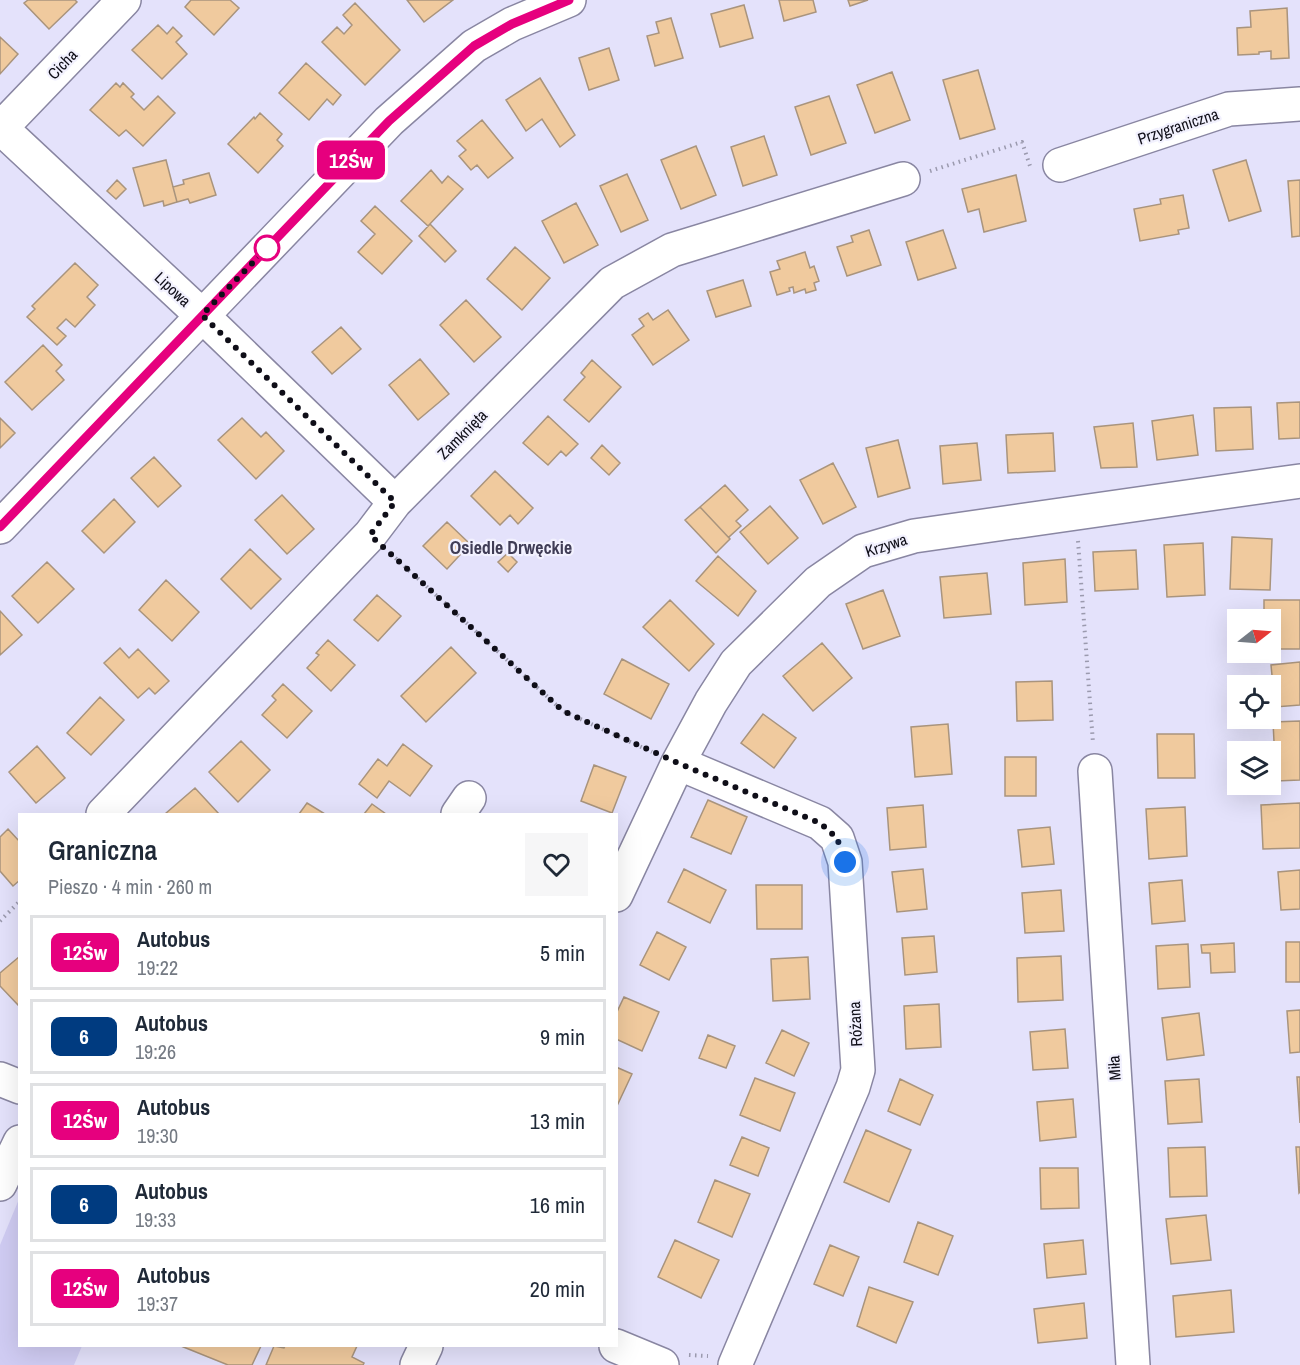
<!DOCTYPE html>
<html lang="pl">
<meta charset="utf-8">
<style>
:root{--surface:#fff;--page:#f6f6f7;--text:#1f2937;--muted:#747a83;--line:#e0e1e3}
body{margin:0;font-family:"Archivo Narrow",sans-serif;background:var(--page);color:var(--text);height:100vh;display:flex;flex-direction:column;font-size:22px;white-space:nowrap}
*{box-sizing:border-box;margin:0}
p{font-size:20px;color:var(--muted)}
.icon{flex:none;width:33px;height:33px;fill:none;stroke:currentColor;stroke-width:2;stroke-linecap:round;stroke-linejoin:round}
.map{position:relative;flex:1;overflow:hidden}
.panel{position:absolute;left:18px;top:813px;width:600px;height:534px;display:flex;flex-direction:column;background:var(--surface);border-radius:0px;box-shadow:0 6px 24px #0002}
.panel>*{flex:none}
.badge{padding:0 12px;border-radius:9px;font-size:21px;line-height:39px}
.needle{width:39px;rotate:73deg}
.buttons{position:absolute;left:1227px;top:609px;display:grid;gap:12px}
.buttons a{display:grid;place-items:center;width:54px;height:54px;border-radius:0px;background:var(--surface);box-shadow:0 6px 24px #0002;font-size:30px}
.you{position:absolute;width:30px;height:30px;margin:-15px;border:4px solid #fff;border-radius:50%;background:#1a73e8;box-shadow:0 0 0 9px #1a73e833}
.map>.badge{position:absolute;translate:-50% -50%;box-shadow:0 0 0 3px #fff}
.round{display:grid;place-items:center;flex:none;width:63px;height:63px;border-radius:0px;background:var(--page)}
.overview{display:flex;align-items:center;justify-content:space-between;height:102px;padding:0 30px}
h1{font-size:28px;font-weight:600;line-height:45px}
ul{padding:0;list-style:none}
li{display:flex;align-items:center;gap:18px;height:75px;margin:0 12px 9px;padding:0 18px;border:3px solid var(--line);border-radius:0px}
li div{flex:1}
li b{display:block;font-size:22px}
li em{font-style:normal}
li .badge{min-width:66px;font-weight:700;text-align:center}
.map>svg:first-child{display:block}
.green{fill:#d0ccf3}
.building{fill:#f0ca9e;stroke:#a9947d;stroke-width:1.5}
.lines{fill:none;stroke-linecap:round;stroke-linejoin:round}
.minor-casing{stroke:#8986a2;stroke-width:36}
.path{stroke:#9b9aae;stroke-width:4;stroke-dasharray:1.5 4.5;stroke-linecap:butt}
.minor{stroke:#fff;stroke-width:33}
.line-casing{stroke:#fff;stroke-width:14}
.line{stroke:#e6007e;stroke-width:9}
.walk{stroke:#0f0e18;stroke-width:6;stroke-dasharray:0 10.8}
.stop-dot{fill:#fff;stroke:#e6007e;stroke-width:3}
.labels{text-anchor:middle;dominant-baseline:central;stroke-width:4.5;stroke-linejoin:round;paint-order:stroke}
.street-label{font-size:16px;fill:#0f0e18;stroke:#f2f1fe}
.neighbourhood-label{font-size:18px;font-weight:bold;fill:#403d56;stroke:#f2f1fe}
</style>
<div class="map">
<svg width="1300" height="1365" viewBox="0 0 1300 1365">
<rect width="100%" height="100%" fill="#e4e2fb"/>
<path class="green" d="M19,1199L20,1346H82L74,1365H0V1245Z"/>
<path class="building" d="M28,0H75L77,2L49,29L24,3Z
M191,0H230L239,8L214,35L185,7Z
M407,0H453L424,22Z
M779,0H813L816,12L784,21Z
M848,0H868L850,6Z
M355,3L400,50L365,85L322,42L337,27L344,34L352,25L343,15Z
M744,5L753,38L720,47L711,14Z
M1287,8L1289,58L1271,59V51L1259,52V54L1238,55L1237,28L1251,27L1250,11Z
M671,18L683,58L655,66L647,36L659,33L656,22Z
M158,25L167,34L173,27L182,36L176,42L187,54L162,79L132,50Z
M0,37L18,54L0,74Z
M609,48L619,80L589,90L579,58Z
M306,63L341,95L333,105L327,99L309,120L279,93Z
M978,70L995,129L960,139L943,80Z
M892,72L910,120L875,133L857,85Z
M540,78L575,135L560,147L542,119L526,131L506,100Z
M116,83L120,87L123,83L134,94L131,97L144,110L158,96L175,113L143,146L126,130L119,136L90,110Z
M829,96L846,143L811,155L795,107Z
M260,113L282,134L277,140L283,146L258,173L228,144L254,117L255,119Z
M482,120L513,158L488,178L477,165L471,170L459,156L466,150L457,141Z
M764,136L777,175L743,186L731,147Z
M696,146L716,195L681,209L661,160Z
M166,160L177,202L164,206L163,201L144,206L133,168Z
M1246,160L1261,211L1229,221L1213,170Z
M431,170L442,183L448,176L463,189L428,226L401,201Z
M209,173L216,195L190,203L188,199L177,202L173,187L184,184L183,180Z
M627,174L648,220L621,232L600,186Z
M1016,175L1026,221L984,232L979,209L968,212L962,189Z
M117,180L126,189L116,199L107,191Z
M1300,180V236L1292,237L1288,181Z
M1183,195L1189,228L1178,230L1179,234L1140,241L1134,209L1161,204L1160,199Z
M576,203L598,245L564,263L542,221Z
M375,206L412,241L382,274L358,252L375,234L361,221Z
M430,224L456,251L445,262L419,236Z
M869,230L881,265L847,276L837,247L853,242L851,236Z
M943,230L956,268L918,280L906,242Z
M515,247L550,278L522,310L487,279Z
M805,252L810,268L814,266L819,281L814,283L816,290L806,293L805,289L794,293L793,287L789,288L790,291L777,295L770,272L780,269L777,261Z
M75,263L98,285L87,297L95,305L75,327L66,319L57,328L66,336L57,345L27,317L35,309L32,306Z
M743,280L751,306L716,317L707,291Z
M466,300L501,337L474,362L440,325Z
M668,310L689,340L653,365L632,335L644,326L639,319L648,313L653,320Z
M341,327L361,349L332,374L312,352Z
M43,345L62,365L56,371L64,380L32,410L5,382Z
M420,359L449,394L418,420L389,385Z
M592,360L621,387L589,422L564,400L585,377L581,373Z
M1300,402V438L1279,439L1277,403Z
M1251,407L1253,449L1216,451L1214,408Z
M1193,415L1198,455L1157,460L1152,421Z
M548,416L578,444L566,456L561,451L548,465L523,443Z
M0,418L15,433L0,448Z
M242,418L261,437L266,432L284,451L256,479L218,440Z
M1133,423L1137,467L1101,468L1094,427Z
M1053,433L1055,471L1008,473L1006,435Z
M898,440L910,488L878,497L866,448Z
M977,443L981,480L943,484L940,446Z
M602,445L620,463L609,475L591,458Z
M154,457L181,486L158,507L131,478Z
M833,463L856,507L823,524L800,480Z
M495,471L533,508L518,524L510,515L500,525L471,496Z
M725,485L748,510L736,521L741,526L729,537L730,539L700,507Z
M282,495L314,529L287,554L255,520Z
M114,499L135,522L104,553L82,531Z
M770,506L798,538L768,564L740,532Z
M700,507L730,539L716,553L685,520Z
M447,522L470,544L447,569L423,546Z
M1232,537L1272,539L1270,590L1230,589Z
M1203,543L1205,595L1167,597L1164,545Z
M250,549L281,579L251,609L221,579Z
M1136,550L1138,589L1095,591L1093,552Z
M508,553L517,562L508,572L498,562Z
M718,556L756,591L738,616L696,581Z
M1065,559L1067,602L1025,605L1023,563Z
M47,562L74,589L38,623L12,596Z
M987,573L991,614L944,618L940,577Z
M166,580L199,612L172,641L139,610Z
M883,590L900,636L863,649L846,604Z
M377,595L401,616L378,641L354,620Z
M670,600L714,644L689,671L643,627Z
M1264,600H1300V649H1270V620H1264Z
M0,611L22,635L0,655Z
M328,640L355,665L331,691L307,668L319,655L316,653Z
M822,643L852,678L813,711L783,676Z
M451,647L476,673L426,722L401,696Z
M120,648L129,658L138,649L169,681L155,694L149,688L138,698L104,663Z
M622,659L669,684L651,719L604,694Z
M1300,662V705L1275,707L1271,665Z
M1052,681L1053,720L1017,721L1016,682Z
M283,684L312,711L287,738L262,715L276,700L272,696Z
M100,697L124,720L91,755L67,733Z
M763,714L796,738L774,768L741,743Z
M1300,721V780L1276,781L1273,722Z
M948,724L952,774L915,777L911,727Z
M1157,734H1194L1195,778H1158Z
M241,741L270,770L238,802L209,772Z
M403,744L432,766L410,796L389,781L377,798L359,784L378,759L387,766Z
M37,746L65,778L36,803L9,772Z
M1005,757H1036V796H1005Z
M594,765L626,777L612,813L581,801Z
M195,788L219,814H165Z
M708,800L747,817L731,854L691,837Z
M307,803L325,814H299Z
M1300,803V848L1263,849L1261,805Z
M372,804L386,814H364Z
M923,805L926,847L890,850L887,808Z
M1185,807L1187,856L1149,859L1146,809Z
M1050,827L1054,864L1022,867L1018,830Z
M8,829L20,842V880L13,886L0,871V837Z
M684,869L726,890L710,923L668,902Z
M923,869L927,909L897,912L892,872Z
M1300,870V909L1281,910L1278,872Z
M1182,880L1185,921L1152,924L1149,883Z
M756,885H802V929H757Z
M1061,890L1064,931L1025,933L1022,893Z
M657,932L686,947L669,980L640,965Z
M934,936L937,972L905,975L902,938Z
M1286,942H1300V982H1286Z
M1234,943L1235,972L1211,973L1210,953H1202L1201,945Z
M1188,944L1190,987L1158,989L1156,946Z
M20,956V1007L0,986V973Z
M1061,956L1063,1000L1018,1002L1017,958Z
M808,957L810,999L773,1001L771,959Z
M624,997L659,1012L642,1051L616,1039V1014Z
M939,1004L941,1047L906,1049L904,1006Z
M1300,1010V1052L1290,1053L1287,1011Z
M1199,1013L1204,1055L1167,1060L1162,1018Z
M1065,1029L1068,1068L1033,1070L1030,1032Z
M782,1030L809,1043L794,1076L766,1063Z
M708,1035L735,1046L726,1068L699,1058Z
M616,1067L632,1074L616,1108Z
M1297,1077H1300V1123Z
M755,1078L795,1093L780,1131L740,1115Z
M900,1079L933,1095L920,1125L888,1111Z
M1199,1079L1202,1122L1168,1124L1165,1081Z
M1073,1099L1076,1137L1040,1141L1037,1102Z
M866,1130L911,1150L889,1202L844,1182Z
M742,1137L769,1148L758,1176L730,1165Z
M1205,1147L1207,1196L1170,1197L1168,1148Z
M1296,1147H1300V1192L1299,1193Z
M1040,1168H1078L1079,1208L1041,1209Z
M715,1180L750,1194L732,1237L698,1222Z
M1206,1215L1211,1260L1171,1264L1166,1219Z
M918,1222L953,1236L938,1275L904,1262Z
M675,1240L719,1260L701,1298L658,1277Z
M1083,1240L1086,1274L1047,1278L1044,1244Z
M830,1245L859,1257L843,1296L814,1284Z
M869,1287L913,1302L896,1343L857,1326Z
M1231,1290L1234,1332L1176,1337L1173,1296Z
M1084,1303L1087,1338L1038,1343L1034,1309Z
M181,1346H261L252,1365H228Z
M274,1346L284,1348L285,1346H357L352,1357L364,1363L363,1365H266Z"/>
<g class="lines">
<defs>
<path id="minor" d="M1,128L212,325L395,502
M0,129L124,0
M1060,165L1229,109L1300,104
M0,527L389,121L474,46L512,24L569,0
M678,763L820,823L837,838L845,862L858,1070L853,1087L735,1365
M1095,771L1133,1365
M103,814L370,535L395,502L612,283L672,250L903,179
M458,814L469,798
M616,895L678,763L711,702L736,663L818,582L863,551L914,536L1300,481
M0,1079L20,1087
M0,1184L20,1142
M616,1346L662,1365
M417,1365L426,1346"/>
</defs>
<use href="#minor" class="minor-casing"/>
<path class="path" d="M930,171L1022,142L1030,166
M1078,541L1093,743
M391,554L563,711L652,752
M0,921L20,901
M689,1355L708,1356"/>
<use href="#minor" class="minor"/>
</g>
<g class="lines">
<defs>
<path id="line" d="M0,527L389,121L474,46L512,24L569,0"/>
</defs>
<use href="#line" class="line-casing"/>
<use href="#line" class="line"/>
<path class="walk" d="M267,248L202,315L395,502L370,535L563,711L678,763L820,823L837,838L845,862"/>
</g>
<circle class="stop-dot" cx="267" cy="248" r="12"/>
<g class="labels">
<g class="street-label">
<text transform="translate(62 64) rotate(-46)">Cicha</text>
<text transform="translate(1178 126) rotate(-18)">Przygraniczna</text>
<text transform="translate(173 289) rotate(43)">Lipowa</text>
<text transform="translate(462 434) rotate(-45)">Zamknięta</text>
<text transform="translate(886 545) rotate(-18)">Krzywa</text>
<text transform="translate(855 1024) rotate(-93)">Różana</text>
<text transform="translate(1114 1068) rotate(-94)">Miła</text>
</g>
<g class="neighbourhood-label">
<text x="511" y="547">Osiedle Drwęckie</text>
</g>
</g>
</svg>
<div class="buttons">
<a><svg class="needle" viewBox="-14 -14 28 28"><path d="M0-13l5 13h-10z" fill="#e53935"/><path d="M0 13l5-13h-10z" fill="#747a83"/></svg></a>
<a><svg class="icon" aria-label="locate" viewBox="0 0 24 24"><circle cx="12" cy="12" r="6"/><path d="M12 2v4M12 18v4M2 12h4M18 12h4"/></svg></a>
<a><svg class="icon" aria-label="layers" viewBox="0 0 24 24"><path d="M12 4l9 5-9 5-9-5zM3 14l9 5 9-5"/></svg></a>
</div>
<div class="you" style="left:845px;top:862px"></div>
<b class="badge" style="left:351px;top:160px;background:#e6007e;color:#fff">12Św</b>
<section class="panel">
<div class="overview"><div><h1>Graniczna</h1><p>Pieszo · 4 min · 260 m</p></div><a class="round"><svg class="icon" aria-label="heart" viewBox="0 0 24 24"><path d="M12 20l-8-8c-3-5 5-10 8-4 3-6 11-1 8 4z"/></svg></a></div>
<ul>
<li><span class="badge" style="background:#e6007e;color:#fff">12Św</span><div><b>Autobus</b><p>19:22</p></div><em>5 min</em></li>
<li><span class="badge" style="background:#003b80;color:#fff">6</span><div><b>Autobus</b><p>19:26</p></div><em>9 min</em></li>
<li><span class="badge" style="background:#e6007e;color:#fff">12Św</span><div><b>Autobus</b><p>19:30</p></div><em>13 min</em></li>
<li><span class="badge" style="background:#003b80;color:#fff">6</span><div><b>Autobus</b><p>19:33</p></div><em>16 min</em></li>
<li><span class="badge" style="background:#e6007e;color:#fff">12Św</span><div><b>Autobus</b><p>19:37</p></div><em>20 min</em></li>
</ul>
</section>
</div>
